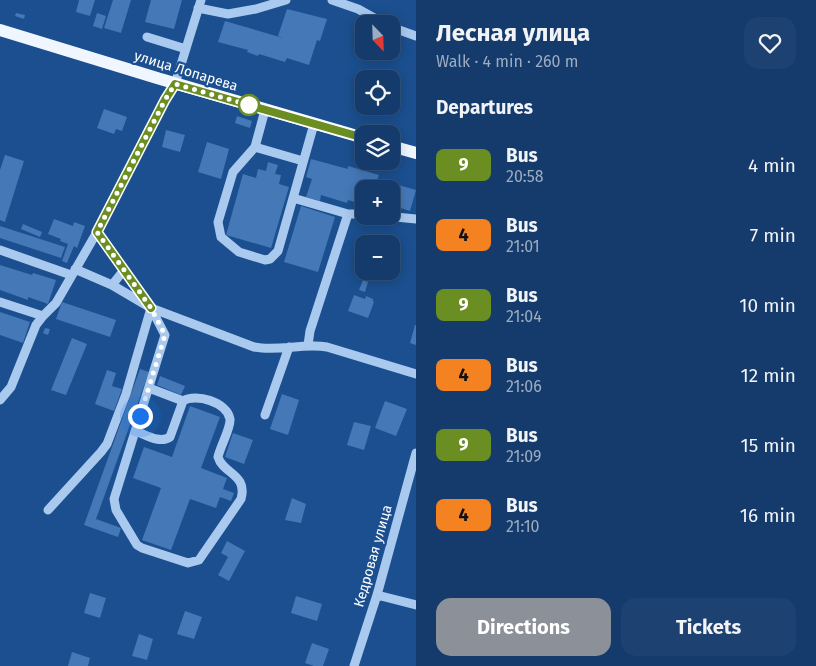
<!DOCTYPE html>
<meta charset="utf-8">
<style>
:root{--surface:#143b6b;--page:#1d4271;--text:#f1f3f6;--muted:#9dadc1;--line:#33557e;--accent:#8c9099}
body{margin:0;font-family:"Fira Sans",sans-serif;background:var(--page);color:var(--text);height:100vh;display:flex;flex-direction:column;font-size:19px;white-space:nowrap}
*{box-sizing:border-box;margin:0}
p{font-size:16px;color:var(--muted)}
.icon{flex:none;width:28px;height:28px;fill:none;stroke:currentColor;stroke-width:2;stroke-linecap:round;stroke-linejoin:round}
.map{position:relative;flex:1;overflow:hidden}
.side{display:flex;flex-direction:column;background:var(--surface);width:400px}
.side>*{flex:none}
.badge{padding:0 10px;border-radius:8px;font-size:18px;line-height:32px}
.needle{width:32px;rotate:157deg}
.fabs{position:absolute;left:355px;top:15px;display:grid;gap:10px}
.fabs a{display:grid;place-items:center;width:45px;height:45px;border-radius:10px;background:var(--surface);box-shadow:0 2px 12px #0003,0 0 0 1px var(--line);font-size:25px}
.you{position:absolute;width:25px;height:25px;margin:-12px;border:4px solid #fff;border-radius:50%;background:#1a73e8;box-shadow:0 0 0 8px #1a73e833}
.map>.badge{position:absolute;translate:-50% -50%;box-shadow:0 0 0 2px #fff}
h2{padding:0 20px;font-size:19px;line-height:45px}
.round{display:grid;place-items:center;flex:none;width:52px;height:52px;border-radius:15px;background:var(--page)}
.summary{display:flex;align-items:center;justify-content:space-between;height:85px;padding:0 20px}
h1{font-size:24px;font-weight:700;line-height:38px}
.primary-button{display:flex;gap:10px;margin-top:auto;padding:10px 20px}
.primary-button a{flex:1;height:58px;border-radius:15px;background:var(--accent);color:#fff;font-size:20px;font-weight:700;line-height:58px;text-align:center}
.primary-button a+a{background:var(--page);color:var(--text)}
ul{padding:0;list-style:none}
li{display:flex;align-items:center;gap:15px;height:70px;padding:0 20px}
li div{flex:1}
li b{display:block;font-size:19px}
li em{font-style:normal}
li .badge{min-width:55px;font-weight:700;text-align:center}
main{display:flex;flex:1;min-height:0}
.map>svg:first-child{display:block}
.building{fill:#4478b7}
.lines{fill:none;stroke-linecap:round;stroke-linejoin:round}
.minor{stroke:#a9c9ee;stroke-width:9}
.major{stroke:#f0f6ff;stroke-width:12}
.line-casing{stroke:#fff;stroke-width:11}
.line{stroke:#6b8e23;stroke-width:8}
.walk{stroke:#fff;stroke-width:5;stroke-dasharray:0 9}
.stop-dot{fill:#fff;stroke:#6b8e23;stroke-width:2.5}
.labels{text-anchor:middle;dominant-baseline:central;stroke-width:4.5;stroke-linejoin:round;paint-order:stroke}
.street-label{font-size:14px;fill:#fff;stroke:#1b4f8f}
</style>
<main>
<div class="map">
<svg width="416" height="666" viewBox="0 0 416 666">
<rect width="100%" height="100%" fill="#1b4f8f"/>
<path class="building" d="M79,0H95L90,16L76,12Z
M113,0H131L121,33L104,28Z
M151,0H182L174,29L145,22Z
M287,9L327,19L320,41L317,40L309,65L287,58L285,62L259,54L258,56L247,52L248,50L218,42L225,21L283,38L278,36Z
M16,13L25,15L24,19L15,16Z
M97,13L106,16L102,29L93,26Z
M104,109L127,117L122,131L116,129L114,134L97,128Z
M237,116L252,121L250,128L235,123Z
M166,130L185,135L180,152L162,147Z
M207,142L229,149L221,179L198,172Z
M5,155L24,161L5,222L0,220V170Z
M311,159L348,169V166L379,175L374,189H364V205L348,200L347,203L321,195L320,201L306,197L312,179L306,177Z
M268,162L278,165L275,174L281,175L279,184L289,187L271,248L226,235L243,174L256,178L258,169L266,171Z
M388,182L416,190L410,211L391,205V189H386Z
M301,206L335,217L318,272L284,262Z
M54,219L73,226L74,222L85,226L77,248L74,246L67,263L62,261L68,244L60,241L61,239L48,234Z
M23,224L42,232L40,237L21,229Z
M0,226L65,247L61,258L0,238Z
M0,265L32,275L33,273L56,280L48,304L28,297V300L0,290Z
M363,280L368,282L365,292L359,290Z
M354,295L365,299L366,296L373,299V301L374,302L368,318L348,311Z
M62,302L116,320L110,337L56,319Z
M0,312L30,322L23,343L0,335Z
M415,325H416V345L410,343Z
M45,328L50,329L48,335L43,333Z
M72,338L87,344L66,395L51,390Z
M140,369L149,372L96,519L121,528L118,537L84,525Z
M107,370L116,373L112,386L122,389L114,411L95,404Z
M160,376L185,386L181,395L157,385Z
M282,394L299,400L288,435L270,429Z
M385,401L407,409L396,436L375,428Z
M190,406L220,417L201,468L227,478L223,489L234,493L231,501L220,497L216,508L190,499L171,550L142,540L161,488L133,478L144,447L172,457Z
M354,422L371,426L364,450L347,445Z
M233,433L253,440L244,464L225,457Z
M292,498L306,504L301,523L285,520Z
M227,541L245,551L229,581L218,575L228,557L221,553Z
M90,593L106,598L100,618L84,613Z
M296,596L322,604L317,621L291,613Z
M185,611L202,617L194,639L177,634Z
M139,634L153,639L147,660L132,656Z
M312,643L329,649L323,666H314L305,663Z
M72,652L90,658L88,666H68Z"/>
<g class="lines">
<path class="minor" d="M332,0L358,9L385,24
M198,8L228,14L256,9L286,0
M391,27L416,36
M147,37L186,49
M265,110L255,147L233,172L218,222L221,237L239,252L265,260L270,259L278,251L314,124
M255,147L303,161
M293,198L348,214H364
M386,216L416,219
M0,250L71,275
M75,269L112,285L124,270
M112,285L151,308L254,347C278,352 302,343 327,347L416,374
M0,302L43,316L56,303L97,232
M308,345L310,331L348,214
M149,388L183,401
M0,400L11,387L36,325L43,316
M265,415L289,347
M136,431C146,435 160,444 170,437L183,401C196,393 227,402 230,419C231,428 220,447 218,457C223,474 248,474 241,499L199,560L188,563L142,548L137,545L116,510L114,499L165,335L151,308L97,232L165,100L175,84L201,0
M48,510L101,452L107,444L126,394L151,308
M377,595L416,605
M354,666L377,595L416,453"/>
<path class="major" d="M0,30L157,78L364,138
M391,146L416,153"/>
</g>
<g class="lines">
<defs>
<path id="line" d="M151,308L97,232L165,100L175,84L364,138"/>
</defs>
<use href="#line" class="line-casing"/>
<use href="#line" class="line"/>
<path class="walk" d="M140,416L165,335L151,308L97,232L165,100L175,84L249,105"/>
</g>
<circle class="stop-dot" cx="249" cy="105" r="10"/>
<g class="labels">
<g class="street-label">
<text transform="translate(186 71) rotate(17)">улица Лопарева</text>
<text transform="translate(373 556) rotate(-74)">Кедровая улица</text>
</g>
</g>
</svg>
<div class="fabs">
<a><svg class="needle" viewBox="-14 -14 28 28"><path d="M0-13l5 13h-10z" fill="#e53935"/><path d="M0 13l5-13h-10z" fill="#9dadc1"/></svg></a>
<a><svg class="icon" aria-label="locate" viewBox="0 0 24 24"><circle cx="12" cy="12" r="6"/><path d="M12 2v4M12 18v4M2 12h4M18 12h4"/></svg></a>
<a><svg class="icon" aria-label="layers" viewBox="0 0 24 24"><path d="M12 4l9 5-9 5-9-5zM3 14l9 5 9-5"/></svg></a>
<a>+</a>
<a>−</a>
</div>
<div class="you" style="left:140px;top:416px"></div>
</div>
<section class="side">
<div class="summary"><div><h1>Лесная улица</h1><p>Walk · 4 min · 260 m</p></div><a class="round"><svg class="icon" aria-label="heart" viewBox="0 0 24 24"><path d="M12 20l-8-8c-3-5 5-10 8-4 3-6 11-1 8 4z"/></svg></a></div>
<h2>Departures</h2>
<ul>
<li><span class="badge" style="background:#6b8e23;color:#fff">9</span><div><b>Bus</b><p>20:58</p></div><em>4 min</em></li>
<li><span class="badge" style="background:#f58220;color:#111">4</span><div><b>Bus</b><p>21:01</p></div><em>7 min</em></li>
<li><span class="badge" style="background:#6b8e23;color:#fff">9</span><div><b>Bus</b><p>21:04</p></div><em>10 min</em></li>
<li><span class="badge" style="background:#f58220;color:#111">4</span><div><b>Bus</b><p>21:06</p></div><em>12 min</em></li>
<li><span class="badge" style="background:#6b8e23;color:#fff">9</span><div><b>Bus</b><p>21:09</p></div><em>15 min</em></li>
<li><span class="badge" style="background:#f58220;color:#111">4</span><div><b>Bus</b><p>21:10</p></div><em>16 min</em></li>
</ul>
<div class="primary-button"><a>Directions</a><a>Tickets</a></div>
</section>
</main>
